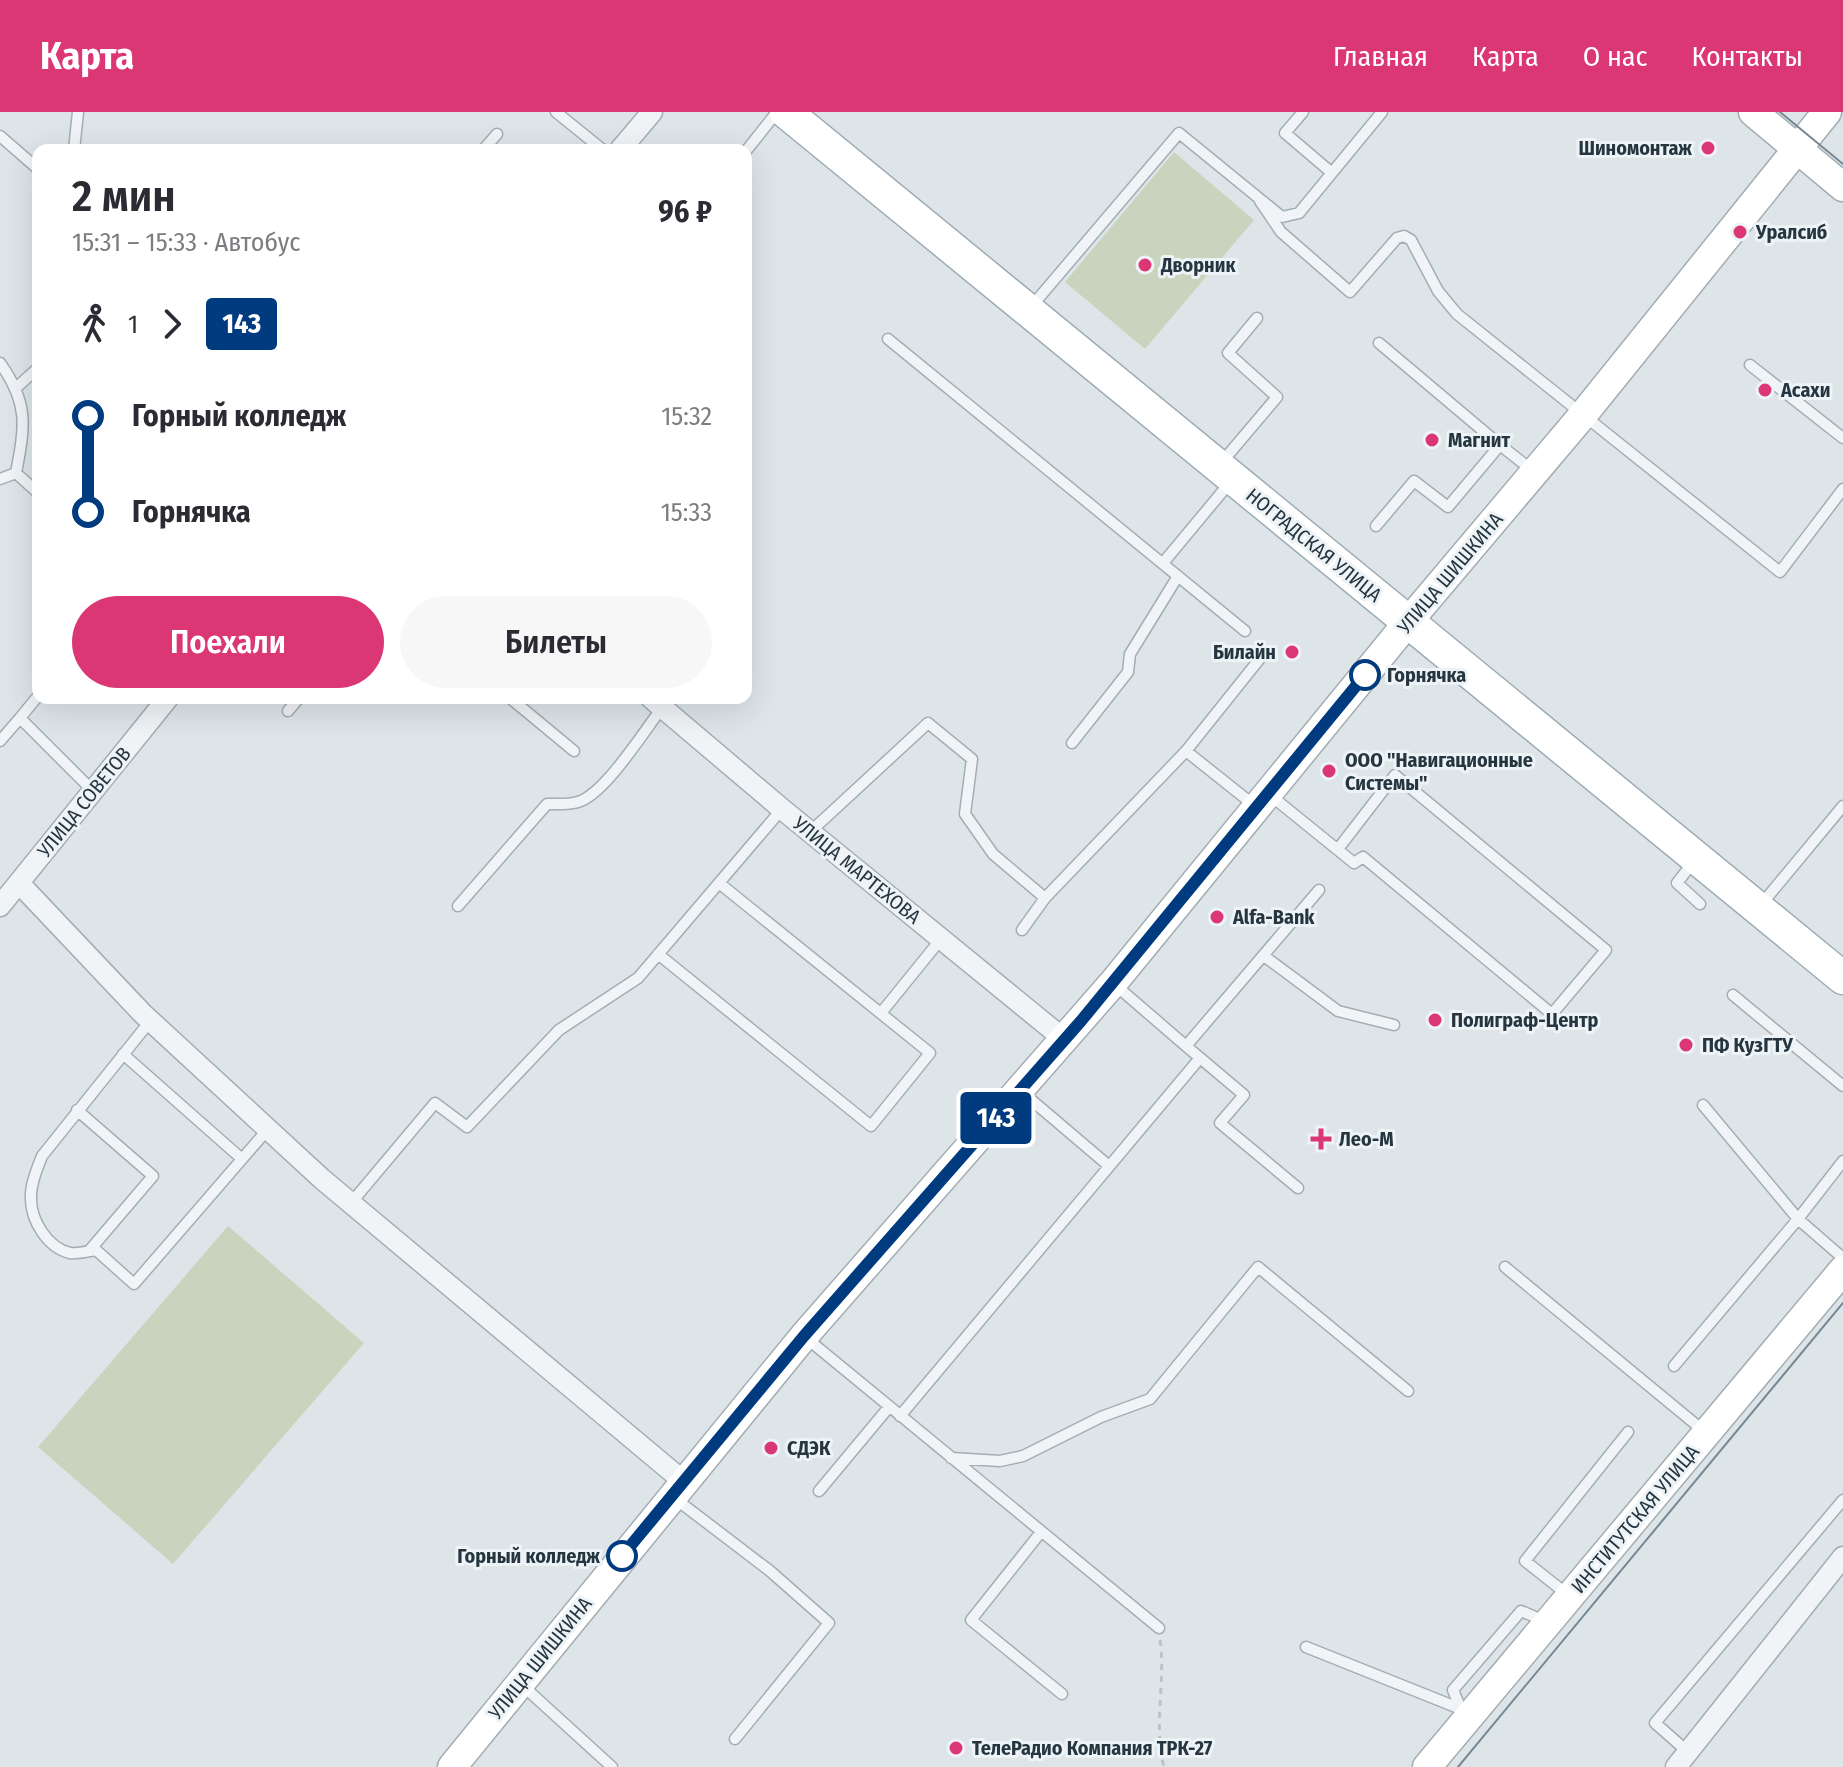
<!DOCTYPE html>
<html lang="ru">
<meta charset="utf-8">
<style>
:root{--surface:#fff;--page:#f7f7f7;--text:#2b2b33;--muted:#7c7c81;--accent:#da3774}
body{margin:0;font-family:"Fira Sans Condensed",sans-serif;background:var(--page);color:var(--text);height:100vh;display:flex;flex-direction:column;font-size:30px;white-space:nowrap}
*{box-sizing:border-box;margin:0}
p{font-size:26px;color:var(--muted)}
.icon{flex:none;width:44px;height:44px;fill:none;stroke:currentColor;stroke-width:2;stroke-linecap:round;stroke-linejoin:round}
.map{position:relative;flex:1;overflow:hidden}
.drawer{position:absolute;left:32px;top:32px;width:720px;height:560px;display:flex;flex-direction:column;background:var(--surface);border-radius:16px;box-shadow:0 8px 32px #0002}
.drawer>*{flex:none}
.badge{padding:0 16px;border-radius:6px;font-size:28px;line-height:52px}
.map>.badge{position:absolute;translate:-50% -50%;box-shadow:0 0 0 4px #fff}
.legs{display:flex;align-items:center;gap:12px;height:88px;padding:0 40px;font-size:26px}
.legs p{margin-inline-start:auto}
.head{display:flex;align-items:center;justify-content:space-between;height:136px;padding:0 40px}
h1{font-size:44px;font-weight:600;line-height:60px}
.action{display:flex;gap:16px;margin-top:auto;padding:16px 40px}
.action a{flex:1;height:92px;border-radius:48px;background:var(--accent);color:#fff;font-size:32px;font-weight:600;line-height:92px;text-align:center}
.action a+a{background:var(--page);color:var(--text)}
ul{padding:0 40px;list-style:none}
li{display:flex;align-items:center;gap:28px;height:96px;font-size:30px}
li i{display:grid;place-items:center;width:12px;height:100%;margin:0 10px;background:currentColor}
li i::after{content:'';width:20px;height:20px;margin:-10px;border:6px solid;border-radius:50%;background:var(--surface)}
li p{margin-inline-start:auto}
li:first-child i{background:linear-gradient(#0000 50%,currentColor 0)}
li:last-child i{background:linear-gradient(currentColor 50%,#0000 0)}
header{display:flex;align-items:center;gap:48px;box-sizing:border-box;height:112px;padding:0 40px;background:var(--accent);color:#fff}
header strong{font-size:38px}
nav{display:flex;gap:44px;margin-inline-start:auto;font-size:28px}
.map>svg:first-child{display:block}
.green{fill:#c8d4be}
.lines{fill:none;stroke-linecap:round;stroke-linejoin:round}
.lane-casing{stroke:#a3adb3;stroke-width:13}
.street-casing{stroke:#a3adb3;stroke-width:23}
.secondary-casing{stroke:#a3adb3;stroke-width:31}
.primary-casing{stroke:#9cacb6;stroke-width:35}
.path{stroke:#bcc3c8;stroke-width:3;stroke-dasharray:6 6;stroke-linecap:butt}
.lane{stroke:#f1f4f7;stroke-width:10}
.street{stroke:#f1f4f7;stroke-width:20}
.secondary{stroke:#fff;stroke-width:28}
.primary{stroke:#fff;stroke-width:32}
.tram{stroke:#768894;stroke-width:2}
.line-1-casing{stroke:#fff;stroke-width:18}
.line-1{stroke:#003b80;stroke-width:12}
.poi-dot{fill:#da3774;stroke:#edf3f6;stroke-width:3}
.stop-1-dot{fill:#fff;stroke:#003b80;stroke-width:4}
.labels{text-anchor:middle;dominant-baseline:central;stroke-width:6;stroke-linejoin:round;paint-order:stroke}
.poi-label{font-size:20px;font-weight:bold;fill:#263641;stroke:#edf3f6;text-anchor:start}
.street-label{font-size:20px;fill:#263641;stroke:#edf3f6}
.stop-label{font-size:20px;font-weight:bold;fill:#263641;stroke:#edf3f6;text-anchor:start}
</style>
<header>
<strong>Карта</strong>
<nav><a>Главная</a><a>Карта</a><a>О нас</a><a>Контакты</a></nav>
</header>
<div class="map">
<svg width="1843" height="1655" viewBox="0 0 1843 1655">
<rect width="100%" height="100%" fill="#dee5e9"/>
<path class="green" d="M1174,40L1254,108L1145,237L1065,170Z
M228,1114L364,1231L173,1452L38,1335Z"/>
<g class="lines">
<defs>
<path id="lane" d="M556,0L603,38
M1303,0L1285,21L1332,61
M0,24L38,57
M74,38L78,0
M483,38L497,22
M746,39L777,0
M1260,89L1281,120L1350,180L1397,126L1404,124L1411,128L1438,179L1457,202L1780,460L1843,377
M1031,195L1179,21L1282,105L1299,101L1382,0
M888,227L1245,519
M1379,231L1500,333
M0,251C29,291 25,314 16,361
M1750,253L1843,326
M17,275L38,256
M1222,350L1277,285L1228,241L1257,206
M0,367L16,361L38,381
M1376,414L1414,369L1448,395L1500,333L1533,359
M1163,451L1232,368
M510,586L574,639
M288,599L299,586
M20,606L38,584
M0,629L20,606L94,680
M1072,631L1128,560L1130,542L1178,464
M1186,639L1255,694
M1270,683L1354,751L1363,745L1552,902L1606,838L1395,663L1338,737
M810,720L928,611L972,647L965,702L993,742L1045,786
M1694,749L1677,771L1700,792
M458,794L547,692C557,692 568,693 578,690C605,682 644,619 662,596
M1760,794L1843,694
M1022,818L1045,786L1186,639L1262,544
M658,842L871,1014L930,941L719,771
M1264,844L1338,899L1394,913
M1113,871L1186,934L1319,778
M1733,883L1843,974
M881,901L941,827
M151,908L42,1044C37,1057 30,1073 31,1087C31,1109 48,1136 70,1141C77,1142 89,1139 96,1138L134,1172L268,1017
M1186,934L1244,983L1220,1011L1298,1076
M123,942L242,1047
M1022,980L1109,1054
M1703,993L1798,1107L1843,1049
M77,998L153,1064L89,1139
M351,1091L435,991L467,1015L559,918L638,866L782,697
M1505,1155L1705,1320
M805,1225L1159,1516
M1674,1254L1798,1107L1843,1146
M900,1304L1200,946
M951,1346L1000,1349L1023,1344L1101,1305L1150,1287L1258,1155L1408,1279
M819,1379L889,1295
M673,1385L770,1459L829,1511L735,1627
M1041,1420L971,1508L1062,1582
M1568,1483L1525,1449L1628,1320
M1306,1535L1461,1597
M522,1573L612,1655
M1465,1607L1453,1578L1521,1499L1547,1510
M1688,1640L1655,1611L1843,1388"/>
<path id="street" d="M620,38L652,0
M651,586L782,697L1065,928
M19,771L143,902L322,1067L683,1369
M0,794L168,586
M1676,1655L1843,1445"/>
<path id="secondary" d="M1753,0L1843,75
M452,1655L804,1224L1113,871L1408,510L1582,304L1827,0
M1427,1655L1843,1158"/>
<path id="primary" d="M786,0L1843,866"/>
</defs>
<use href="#lane" class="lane-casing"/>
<use href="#street" class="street-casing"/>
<use href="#secondary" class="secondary-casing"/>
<use href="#primary" class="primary-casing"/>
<path class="path" d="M1160,1528C1166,1569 1153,1614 1164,1655"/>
<use href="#lane" class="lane"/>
<use href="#street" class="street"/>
<use href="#secondary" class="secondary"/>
<use href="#primary" class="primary"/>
<path class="tram" d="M1780,0L1843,52
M1458,1655L1843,1191"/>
</g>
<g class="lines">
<defs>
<path id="line-1" d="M622,1444L804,1224L1081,909L1365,563"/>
</defs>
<use href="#line-1" class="line-1-casing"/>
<use href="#line-1" class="line-1"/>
</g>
<g class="poi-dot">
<circle cx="1708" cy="36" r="8"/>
<circle cx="1740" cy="120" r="8"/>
<circle cx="1145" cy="153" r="8"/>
<circle cx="1765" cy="278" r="8"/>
<circle cx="1432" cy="328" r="8"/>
<circle cx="1292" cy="540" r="8"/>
<circle cx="1329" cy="659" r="8"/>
<circle cx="1217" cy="805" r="8"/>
<circle cx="1435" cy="908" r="8"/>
<circle cx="1686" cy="933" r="8"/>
<path d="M1317 1015h8v8h8v8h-8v8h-8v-8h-8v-8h8z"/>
<circle cx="771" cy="1336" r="8"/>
<circle cx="956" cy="1636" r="8"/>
</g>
<g class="stop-1-dot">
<circle cx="1365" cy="563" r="14"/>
<circle cx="622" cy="1444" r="14"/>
</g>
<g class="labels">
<g class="poi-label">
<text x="1692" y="36" text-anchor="end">Шиномонтаж</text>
<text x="1756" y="120">Уралсиб</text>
<text x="1161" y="153">Дворник</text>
<text x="1781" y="278">Асахи</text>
<text x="1448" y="328">Магнит</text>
<text x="1276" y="540" text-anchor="end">Билайн</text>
<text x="1345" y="648">ООО "Навигационные<tspan x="1345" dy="23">Системы"</tspan></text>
<text x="1233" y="805">Alfa-Bank</text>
<text x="1451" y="908">Полиграф-Центр</text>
<text x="1702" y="933">ПФ КузГТУ</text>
<text x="1339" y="1027">Лео-М</text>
<text x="787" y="1336">СДЭК</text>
<text x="972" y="1636">ТелеРадио Компания ТРК-27</text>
</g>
<g class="street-label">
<text transform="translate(1314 433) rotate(39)">НОГРАДСКАЯ УЛИЦА</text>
<text transform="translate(1450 461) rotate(-50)">УЛИЦА ШИШКИНА</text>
<text transform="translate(84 690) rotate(-51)">УЛИЦА СОВЕТОВ</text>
<text transform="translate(857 758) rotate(39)">УЛИЦА МАРТЕХОВА</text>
<text transform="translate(1635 1407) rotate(-50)">ИНСТИТУТСКАЯ УЛИЦА</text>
<text transform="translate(540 1546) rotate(-51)">УЛИЦА ШИШКИНА</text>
</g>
<g class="stop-label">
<text x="1387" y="563">Горнячка</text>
<text x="600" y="1444" text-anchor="end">Горный колледж</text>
</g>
</g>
</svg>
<b class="badge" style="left:996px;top:1006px;background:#003b80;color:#fff">143</b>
<section class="drawer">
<div class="head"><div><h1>2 мин</h1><p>15:31 – 15:33 · Автобус</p></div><b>96 ₽</b></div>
<div class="legs"><svg class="icon" aria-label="walk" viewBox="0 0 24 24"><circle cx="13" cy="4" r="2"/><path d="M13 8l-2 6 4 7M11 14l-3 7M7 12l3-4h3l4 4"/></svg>1<svg class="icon" aria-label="forward" viewBox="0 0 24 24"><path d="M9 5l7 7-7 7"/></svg><b class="badge" style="background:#003b80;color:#fff">143</b></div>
<ul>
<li><i style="color:#003b80"></i><b>Горный колледж</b><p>15:32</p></li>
<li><i style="color:#003b80"></i><b>Горнячка</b><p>15:33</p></li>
</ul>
<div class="action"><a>Поехали</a><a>Билеты</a></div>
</section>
</div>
